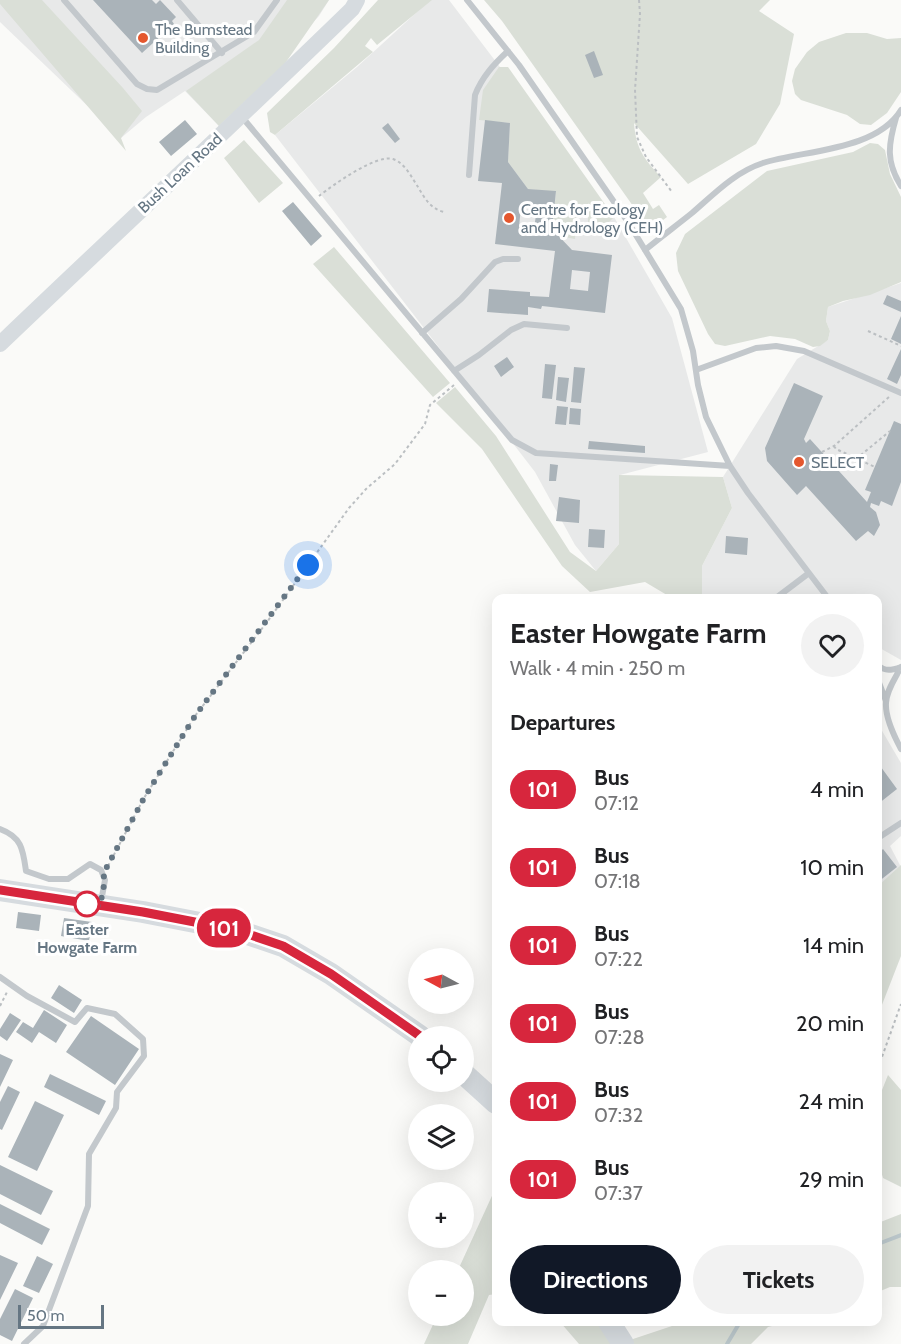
<!DOCTYPE html>
<meta charset="utf-8">
<style>
:root{--surface:#fff;--page:#f2f2f2;--text:#202124;--muted:#757577;--accent:#111827}
body{margin:0;font-family:Cabin,sans-serif;background:var(--page);color:var(--text);height:100vh;display:flex;flex-direction:column;font-size:22px;white-space:nowrap}
*{box-sizing:border-box;margin:0}
p{font-size:20px;color:var(--muted)}
.icon{flex:none;width:33px;height:33px;fill:none;stroke:currentColor;stroke-width:2;stroke-linecap:round;stroke-linejoin:round}
.map{position:relative;flex:1;overflow:hidden}
.side{position:absolute;left:492px;top:594px;width:390px;height:732px;display:flex;flex-direction:column;background:var(--surface);border-radius:12px;box-shadow:0 6px 24px #0002}
.side>*{flex:none}
.badge{padding:0 12px;border-radius:20px;font-size:21px;line-height:39px}
.needle{width:39px;rotate:277deg}
.fabs{position:absolute;left:408px;top:948px;display:grid;gap:12px}
.fabs a{display:grid;place-items:center;width:66px;height:66px;border-radius:50%;background:var(--surface);box-shadow:0 6px 24px #0002;font-size:30px}
.scale{position:absolute;left:18px;bottom:15px;width:86px;box-sizing:border-box;padding-left:6px;border:3px solid #657683;border-top:0;font-size:16px;line-height:21px;white-space:nowrap;color:#657683;-webkit-text-stroke:4px #fff;paint-order:stroke}
.you{position:absolute;width:30px;height:30px;margin:-15px;border:4px solid #fff;border-radius:50%;background:#1a73e8;box-shadow:0 0 0 9px #1a73e833}
.map>.badge{position:absolute;translate:-50% -50%;box-shadow:0 0 0 3px #fff}
h2{padding:0 18px;font-size:22px;line-height:54px}
.round{display:grid;place-items:center;flex:none;width:63px;height:63px;border-radius:32px;background:var(--page)}
.overview{display:flex;align-items:center;justify-content:space-between;height:102px;padding:0 18px}
h1{font-size:28px;font-weight:700;line-height:45px}
.action{display:flex;gap:12px;margin-top:auto;padding:12px 18px}
.action a{flex:1;height:69px;border-radius:36px;background:var(--accent);color:#fff;font-size:24px;font-weight:700;line-height:69px;text-align:center}
.action a+a{background:var(--page);color:var(--text)}
ul{padding:0;list-style:none}
li{display:flex;align-items:center;gap:18px;height:78px;padding:0 18px}
li div{flex:1}
li b{display:block;font-size:22px}
li em{font-style:normal}
li .badge{min-width:66px;font-weight:700;text-align:center}
.map>svg:first-child{display:block}
.built{fill:#e8e9e9}
.green{fill:#dadfd7}
.lines{fill:none;stroke-linecap:round;stroke-linejoin:round}
.stream{stroke:#bbc7cb;stroke-width:4}
.building{fill:#aab3b9;fill-rule:evenodd}
.path{stroke:#bbbfc2;stroke-width:2;stroke-dasharray:3 3;stroke-linecap:butt}
.lane{stroke:#c3c8cc;stroke-width:6}
.secondary{stroke:#d6dbdf;stroke-width:16}
.highway{stroke:#d6dbdf;stroke-width:22}
.line-casing{stroke:#fff;stroke-width:14}
.line{stroke:#d7263d;stroke-width:9}
.walk{stroke:#657683;stroke-width:6;stroke-dasharray:0 10.8}
.poi-dot{fill:#e4572e;stroke:#fff;stroke-width:2}
.stop-dot{fill:#fff;stroke:#d7263d;stroke-width:3}
.labels{text-anchor:middle;dominant-baseline:central;stroke-width:6;stroke-linejoin:round;paint-order:stroke}
.poi-label{font-size:16px;fill:#657683;stroke:#fff;text-anchor:start}
.street-label{font-size:16px;fill:#657683;stroke:#fff}
.stop-label{font-size:16px;font-weight:bold;fill:#657683;stroke:#fff}
</style>
<div class="map">
<svg width="901" height="1344" viewBox="0 0 901 1344">
<rect width="100%" height="100%" fill="#fafaf8"/>
<path class="built" d="M0,0H329L319,16L219,126L185,91L146,117L121,138L0,22Z
M430,0H449L614,217L672,318L708,452L620,475L619,544L596,571L575,545L535,472L275,135L357,67Z
M901,283V660L878,647V598H703L702,597V566L732,508L723,477L797,359L828,340L830,331L826,321L828,307Z
M878,724L901,763V836L890,846L901,867L878,895Z"/>
<path class="green" d="M0,0H42L123,88L142,111L121,138L126,151L0,4Z
M287,0H329L284,65L219,126L186,91L259,40Z
M378,0H432L377,45L371,38L365,46L373,52L275,135L270,132L267,113L334,48Z
M484,0H770L759,11L794,34L780,104L756,144L688,184L634,123C636,149 644,159 661,177L643,193L653,209L659,205L667,217L650,230L502,21Z
M846,33H867L887,39L901,38V92L887,113L871,125L860,124L847,115L801,100L795,94L792,81L795,69L807,52L819,42Z
M499,67H508L614,217L605,226L588,225V215L577,214L575,239L558,236L552,229L556,192L528,189L508,162L510,123L479,120L483,90Z
M244,140L283,183L259,203L224,158Z
M870,143L878,144L885,150L890,174L901,197V282L870,295L843,301L828,307L826,321L830,331L828,340L820,346L813,347L795,339L770,336L725,346L715,344L708,334L678,271L676,253L685,234L767,171L853,152Z
M334,247L450,383L433,397L313,264Z
M455,387L496,436L570,552L596,571L619,544V475L723,477L732,508L702,566V597L672,598L645,582L590,592L562,566L482,449L436,403Z
M901,865V956L878,1015V886Z
M888,1075L901,1090V1187L883,1178L878,1161V1100Z
M496,1187V1294L489,1295L468,1344H424L437,1316H464V1270H458Z
M901,1214V1287H890L878,1292V1223Z
M560,1322H603L619,1344H579Z
M674,1322H788L768,1327L751,1344H634L630,1340L675,1325Z"/>
<g class="lines">
<path class="stream" d="M878,1244L901,1235
M727,1344L740,1322"/>
</g>
<path class="building" d="M93,0H152L156,4L160,0L176,17L172,21L174,24L142,53Z
M594,51L603,75L594,78L585,55Z
M185,120L197,134L171,156L159,142Z
M485,120L510,123L508,162L528,189L556,191L552,229L572,250L612,255L605,313L542,306L541,309L528,307V315L487,312L489,289L530,292V296L549,297L555,251L495,244L502,183L478,181ZM521,207L537,209L534,228L519,227ZM572,270L590,272L588,291L570,289Z
M388,123L400,139L395,143L382,128Z
M293,202L322,236L311,246L282,211Z
M887,295L901,301V312L883,304Z
M901,316V344L891,339Z
M901,349V375L897,384L887,379Z
M507,357L514,367L501,377L494,366Z
M545,364L556,365L552,399L542,398Z
M574,367L585,368L581,403L571,402Z
M558,377L569,378L566,402L556,400Z
M794,383L823,396L804,439L806,443L810,439L867,502L871,492L865,490L894,421L901,424V482L892,506L881,501L879,506L871,503L870,507L876,512L880,525L874,536L868,531L856,541L806,486L797,495L767,461L765,448Z
M557,406L568,407L566,425L555,424Z
M570,408L581,409L580,425L569,424Z
M589,441L645,446V453L588,449Z
M550,464L558,465L556,481H549Z
M559,497L580,500L579,523L556,521Z
M589,529L605,530L604,548L588,547Z
M726,536L748,538L747,555L725,553Z
M878,763L897,789L878,804Z
M883,849L897,867L878,882V854Z
M18,912L41,915L39,931L16,928Z
M64,918L92,922L89,941L61,936Z
M59,985L82,1000L74,1013L51,998Z
M44,1010L67,1025L56,1043L39,1032L32,1043L16,1032L23,1022L33,1028Z
M10,1013L21,1020L7,1041L0,1036V1029Z
M91,1016L139,1049L115,1085L66,1052Z
M0,1054L13,1060L0,1087Z
M50,1074L106,1101L99,1115L44,1087Z
M8,1086L20,1092L2,1130L0,1129V1102Z
M35,1101L64,1115L37,1171L8,1157Z
M0,1165L53,1191L41,1215L0,1194Z
M0,1204L50,1229L42,1245L0,1223Z
M0,1255L18,1263L0,1300Z
M37,1256L53,1264L39,1293L23,1286Z
M15,1289L33,1298L12,1341L0,1335V1319Z"/>
<g class="lines">
<path class="path" d="M639,0L640,14L635,90L637,137L646,157L672,192
M319,196C333,185 376,154 393,159C405,163 412,178 418,187C425,199 431,209 444,212
M868,331L901,346
M834,446L836,449L875,467
M822,452L834,446L889,397
M856,459L890,431
M108,866L144,798L195,716L267,622L349,508L366,489L395,464L425,424L430,405L454,385
M0,1006L7,992
M878,1068L901,1004"/>
<path class="lane" d="M64,0L137,84L147,89L157,90L254,32L277,0
M177,0L222,53
M467,0L519,65L628,222L681,309L693,351L698,385L706,417L730,466L748,493L828,598
M242,117L512,440L536,453L730,466
M896,118C888,145 886,162 901,186
M469,175L475,95C482,77 494,64 508,51
M645,250C661,237 677,225 692,213C714,194 735,172 763,163C804,150 876,151 901,110
M422,333L461,299L495,262L503,259H518
M696,370L756,348L776,346L804,351L901,393
M454,371L479,355L511,330L524,324L567,328
M776,598L809,573
M878,665C885,672 892,670 901,667
M901,667C896,677 886,691 886,703C885,718 894,736 901,749
M878,680L886,701
M0,829C22,837 23,850 26,871L49,879H68L90,864L101,870L105,880L101,902
M878,838L901,823
M0,977L27,996L75,1022L87,1008L115,1014L143,1039L144,1056L117,1092L116,1108L89,1154L88,1206L43,1326L24,1344"/>
<path class="secondary" d="M0,344C117,232 236,122 352,9L357,0"/>
<path class="highway" d="M0,890L143,912L236,930L283,946L331,974L420,1036
M464,1074L496,1103
M609,1322L623,1344"/>
</g>
<g class="lines">
<defs>
<path id="line" d="M0,890L143,912L236,930L283,946L331,974L420,1036"/>
</defs>
<use href="#line" class="line-casing"/>
<use href="#line" class="line"/>
<path class="walk" d="M87,904L100,906L105,880L103,874L144,798L195,716L308,565"/>
</g>
<g class="poi-dot">
<circle cx="143" cy="38" r="6"/>
<circle cx="509" cy="218" r="6"/>
<circle cx="799" cy="462" r="6"/>
</g>
<circle class="stop-dot" cx="87" cy="904" r="12"/>
<g class="labels">
<g class="poi-label">
<text x="155" y="29">The Bumstead<tspan x="155" dy="18">Building</tspan></text>
<text x="521" y="209">Centre for Ecology<tspan x="521" dy="18">and Hydrology (CEH)</tspan></text>
<text x="811" y="462">SELECT</text>
</g>
<g class="street-label">
<text transform="translate(180 173) rotate(-43)">Bush Loan Road</text>
</g>
<g class="stop-label">
<text x="87" y="929">Easter<tspan x="87" dy="18">Howgate Farm</tspan></text>
</g>
</g>
</svg>
<div class="fabs">
<a><svg class="needle" viewBox="-14 -14 28 28"><path d="M0-13l5 13h-10z" fill="#e53935"/><path d="M0 13l5-13h-10z" fill="#757577"/></svg></a>
<a><svg class="icon" aria-label="locate" viewBox="0 0 24 24"><circle cx="12" cy="12" r="6"/><path d="M12 2v4M12 18v4M2 12h4M18 12h4"/></svg></a>
<a><svg class="icon" aria-label="layers" viewBox="0 0 24 24"><path d="M12 4l9 5-9 5-9-5zM3 14l9 5 9-5"/></svg></a>
<a>+</a>
<a>−</a>
</div>
<div class="scale">50 m</div>
<div class="you" style="left:308px;top:565px"></div>
<b class="badge" style="left:224px;top:928px;background:#d7263d;color:#fff">101</b>
<section class="side">
<div class="overview"><div><h1>Easter Howgate Farm</h1><p>Walk · 4 min · 250 m</p></div><a class="round"><svg class="icon" aria-label="heart" viewBox="0 0 24 24"><path d="M12 20l-8-8c-3-5 5-10 8-4 3-6 11-1 8 4z"/></svg></a></div>
<h2>Departures</h2>
<ul>
<li><span class="badge" style="background:#d7263d;color:#fff">101</span><div><b>Bus</b><p>07:12</p></div><em>4 min</em></li>
<li><span class="badge" style="background:#d7263d;color:#fff">101</span><div><b>Bus</b><p>07:18</p></div><em>10 min</em></li>
<li><span class="badge" style="background:#d7263d;color:#fff">101</span><div><b>Bus</b><p>07:22</p></div><em>14 min</em></li>
<li><span class="badge" style="background:#d7263d;color:#fff">101</span><div><b>Bus</b><p>07:28</p></div><em>20 min</em></li>
<li><span class="badge" style="background:#d7263d;color:#fff">101</span><div><b>Bus</b><p>07:32</p></div><em>24 min</em></li>
<li><span class="badge" style="background:#d7263d;color:#fff">101</span><div><b>Bus</b><p>07:37</p></div><em>29 min</em></li>
</ul>
<div class="action"><a>Directions</a><a>Tickets</a></div>
</section>
</div>
